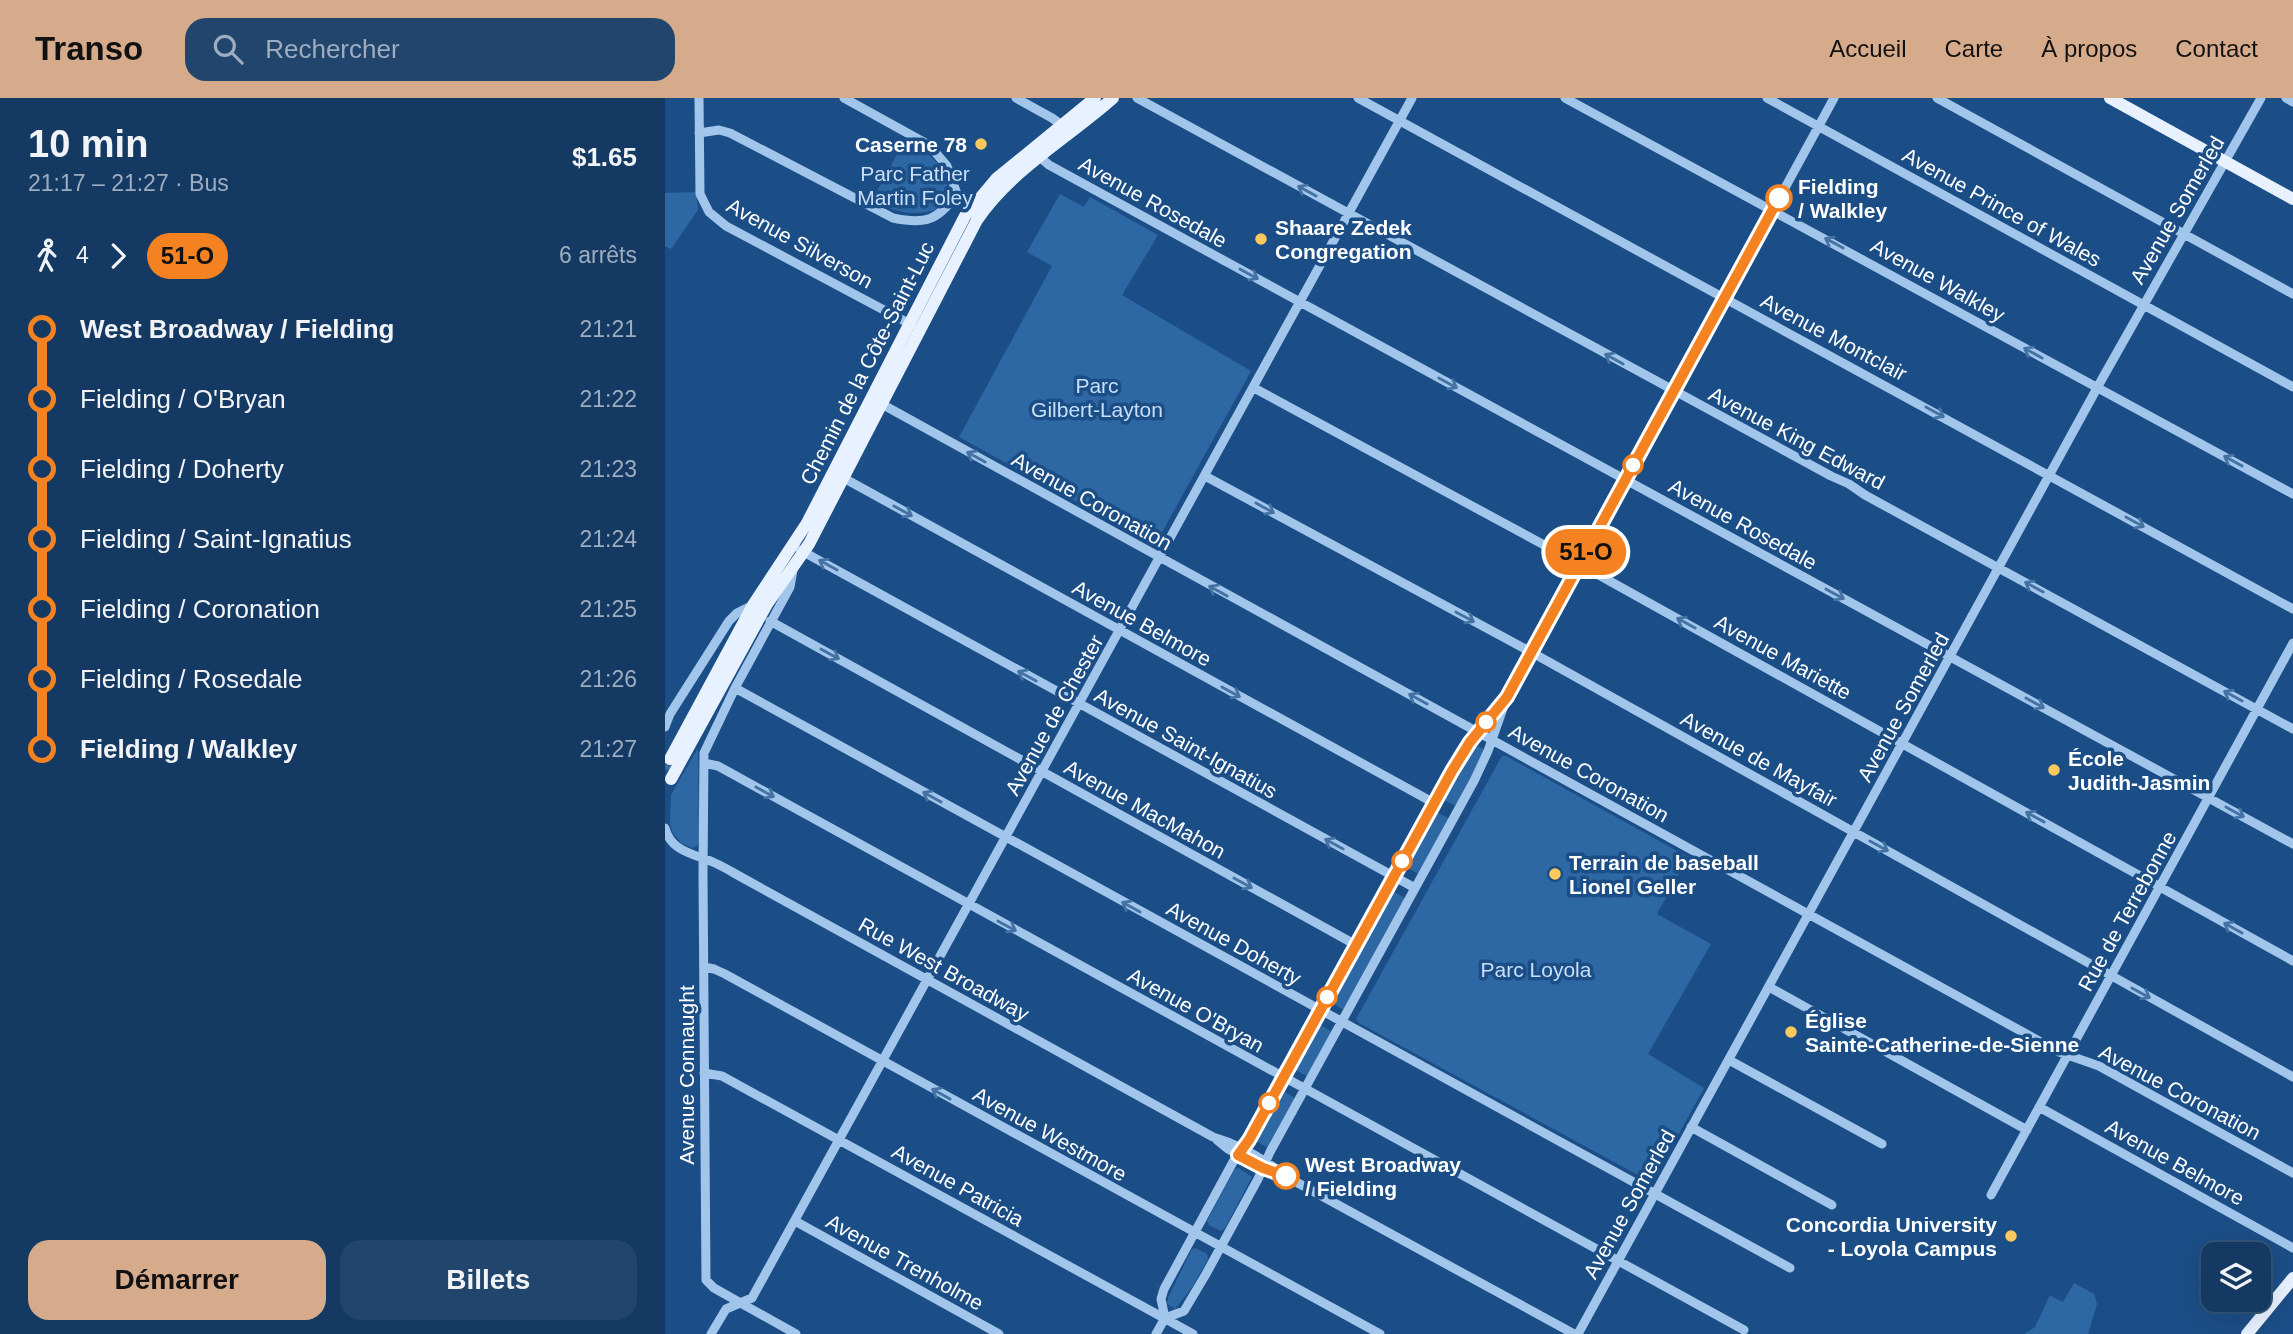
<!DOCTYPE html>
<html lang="fr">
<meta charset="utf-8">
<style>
:root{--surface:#143a64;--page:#21456d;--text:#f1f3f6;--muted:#9dadbf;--line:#335478;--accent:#d6ab8b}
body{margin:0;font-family:Arial,sans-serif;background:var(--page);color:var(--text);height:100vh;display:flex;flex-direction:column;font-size:26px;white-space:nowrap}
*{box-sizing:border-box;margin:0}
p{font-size:23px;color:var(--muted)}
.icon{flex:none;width:38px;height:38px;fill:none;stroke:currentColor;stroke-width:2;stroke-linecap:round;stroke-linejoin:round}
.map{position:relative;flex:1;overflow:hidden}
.panel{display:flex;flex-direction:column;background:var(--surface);width:665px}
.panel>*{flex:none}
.badge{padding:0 14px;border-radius:23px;font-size:24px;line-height:46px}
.tools{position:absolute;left:1536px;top:1144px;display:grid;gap:14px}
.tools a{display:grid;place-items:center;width:70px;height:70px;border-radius:14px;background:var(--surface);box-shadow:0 7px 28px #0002,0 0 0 2px var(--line);font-size:35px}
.map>.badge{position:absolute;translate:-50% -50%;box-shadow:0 0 0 4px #fff}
.legs{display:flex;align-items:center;gap:10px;height:77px;padding:0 28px;font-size:23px}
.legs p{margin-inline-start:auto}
.overview{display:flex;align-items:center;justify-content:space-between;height:119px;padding:0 28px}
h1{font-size:38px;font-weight:600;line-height:52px}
.primary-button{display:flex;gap:14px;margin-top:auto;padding:14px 28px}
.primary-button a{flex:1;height:80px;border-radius:21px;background:var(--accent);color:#111;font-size:28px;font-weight:600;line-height:80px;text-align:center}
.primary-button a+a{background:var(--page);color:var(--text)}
ul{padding:0 28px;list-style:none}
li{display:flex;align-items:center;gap:24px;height:70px;font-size:26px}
li i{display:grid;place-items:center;width:10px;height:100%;margin:0 9px;background:currentColor}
li i::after{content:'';width:18px;height:18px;margin:-9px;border:5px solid;border-radius:50%;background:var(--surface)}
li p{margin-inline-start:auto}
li:first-child i{background:linear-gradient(#0000 50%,currentColor 0)}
li:last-child i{background:linear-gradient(currentColor 50%,#0000 0)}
header{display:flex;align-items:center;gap:42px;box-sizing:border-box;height:98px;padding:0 35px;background:var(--accent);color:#111}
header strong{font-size:33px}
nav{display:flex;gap:38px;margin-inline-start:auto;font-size:24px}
.search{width:490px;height:63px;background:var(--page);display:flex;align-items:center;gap:18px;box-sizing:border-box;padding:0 24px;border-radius:21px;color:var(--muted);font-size:26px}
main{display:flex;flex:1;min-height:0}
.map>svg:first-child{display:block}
.green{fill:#2e68a4}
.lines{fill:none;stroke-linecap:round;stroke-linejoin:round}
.major-tunnel{stroke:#3d6998;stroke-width:12;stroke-dasharray:12 6;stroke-linecap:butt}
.minor{stroke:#a2c6eb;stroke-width:9}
.major{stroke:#e7f1ff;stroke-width:12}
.oneway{stroke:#4472a4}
.line-1-casing{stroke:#fff;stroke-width:16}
.line-1{stroke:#f58220;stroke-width:10}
.poi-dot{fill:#fdc95e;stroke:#1b4e86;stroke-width:2.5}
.stop-1-dot{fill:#fff;stroke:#f58220;stroke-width:3.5}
.labels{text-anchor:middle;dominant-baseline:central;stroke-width:7;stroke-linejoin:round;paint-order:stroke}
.poi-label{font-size:21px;font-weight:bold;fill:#fff;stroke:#1b4e86;text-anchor:start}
.park-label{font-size:21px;fill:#c7dff8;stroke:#1b4e86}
.stop-label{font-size:21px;font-weight:bold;fill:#fff;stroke:#1b4e86;text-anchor:start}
.street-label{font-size:21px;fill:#fff;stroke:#1b4e86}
</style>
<header>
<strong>Transo</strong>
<div class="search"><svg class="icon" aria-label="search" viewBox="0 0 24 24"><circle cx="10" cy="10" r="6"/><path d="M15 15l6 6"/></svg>Rechercher</div>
<nav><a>Accueil</a><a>Carte</a><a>À propos</a><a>Contact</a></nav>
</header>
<main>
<section class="panel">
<div class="overview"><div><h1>10 min</h1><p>21:17 – 21:27 · Bus</p></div><b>$1.65</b></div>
<div class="legs"><svg class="icon" aria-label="walk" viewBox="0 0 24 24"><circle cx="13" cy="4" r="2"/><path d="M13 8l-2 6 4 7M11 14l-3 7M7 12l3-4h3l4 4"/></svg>4<svg class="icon" aria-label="forward" viewBox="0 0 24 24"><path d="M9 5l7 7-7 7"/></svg><b class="badge" style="background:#f58220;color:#111">51-O</b><p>6 arrêts</p></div>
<ul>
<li><i style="color:#f58220"></i><b>West Broadway / Fielding</b><p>21:21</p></li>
<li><i style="color:#f58220"></i><span>Fielding / O'Bryan</span><p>21:22</p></li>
<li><i style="color:#f58220"></i><span>Fielding / Doherty</span><p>21:23</p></li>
<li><i style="color:#f58220"></i><span>Fielding / Saint-Ignatius</span><p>21:24</p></li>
<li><i style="color:#f58220"></i><span>Fielding / Coronation</span><p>21:25</p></li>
<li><i style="color:#f58220"></i><span>Fielding / Rosedale</span><p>21:26</p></li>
<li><i style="color:#f58220"></i><b>Fielding / Walkley</b><p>21:27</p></li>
</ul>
<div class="primary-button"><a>Démarrer</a><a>Billets</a></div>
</section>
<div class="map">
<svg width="1628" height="1236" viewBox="0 0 1628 1236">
<rect width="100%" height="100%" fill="#1b4e86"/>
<path class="green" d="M240,41C267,55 300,83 270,112C246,119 229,113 207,103Z
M31,94L33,112L6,151L0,148V95Z
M395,96L419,109L425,99L493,137L457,197L586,273L490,447L294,339L387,168L362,154Z
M810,646L818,651V654L792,709L775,700L800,659Z
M33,650L34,742L33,747L27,750L16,745L8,735L5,726L6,697Z
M837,658H841L1023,759L992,816L1046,846L983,956L1039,990L988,1083H984L694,925L691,921Z
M768,712L785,721L753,776L739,768Z
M726,792L740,800L679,912L664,903Z
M652,925L667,934L642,978L628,971Z
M616,992L630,1000L603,1050L588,1041Z
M574,1070L587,1079L560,1130L556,1133L544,1127L542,1123L570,1071Z
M530,1150L542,1156L543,1161L528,1188L510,1211L502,1206L503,1200L527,1151Z
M1409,1185L1429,1196L1432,1206L1423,1236H1359L1370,1229L1384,1199L1386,1198L1398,1204Z"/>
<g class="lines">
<path class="major-tunnel" d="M0,671L5,661"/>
<path class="minor" d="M34,0L35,96L44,114L61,128L247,227
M179,0L264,47L282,68L292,96L313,110
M351,0L387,20L401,30
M472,0L1166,378L1184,386L1200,397L1628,631
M693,0L1628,511
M900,0L1628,396
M1102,0L1628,289
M1272,0L1628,196
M1621,0L1628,4
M34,35L54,32L65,35L228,120C261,127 273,122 292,96
M370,55L384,67L1628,746
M589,290L905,461L1628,863
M213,304L1394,954L1434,968L1628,1075
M175,378L769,705
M540,378L866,554L1628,979
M135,452L750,790
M128,472L125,489L70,590L39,655L38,777L41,1182L49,1190L131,1236
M105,523L691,847
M70,590L1125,1170
M0,629L5,616L64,523L72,515L88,507
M39,665L53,668L1079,1232
M0,730C6,754 30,756 50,765C59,769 67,774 76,779L548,1039C576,1047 599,1061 622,1079L909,1236
M39,869L49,871L60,876L715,1236
M1104,889L1362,1032
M1064,962L1217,1046
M39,975L57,978L528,1236
M1374,1009L1628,1150
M1026,1029L1167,1107
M552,1042L563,1051L603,1072
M1326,1097L1628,545
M130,1123L334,1236
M500,1220L519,1213L541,1176L593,1081L605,1054L809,683L823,653L842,599L1169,0
M46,1236L61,1211L87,1200L747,0
M491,1236L500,1220L496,1201L499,1191L568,1064L584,1042L787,673L805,644L836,606
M913,1236L1437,281L1596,0"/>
<path class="major" d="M1445,0L1628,101
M5,661L88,507L142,425L300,118L331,81L430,0
M6,681L102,506L144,446L312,122C347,71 403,40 448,0
M1582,1236L1628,1180"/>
</g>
<defs><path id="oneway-shaft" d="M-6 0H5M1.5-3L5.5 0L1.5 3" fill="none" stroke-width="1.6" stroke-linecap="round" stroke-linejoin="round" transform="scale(1.75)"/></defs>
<g class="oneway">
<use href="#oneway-shaft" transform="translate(642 93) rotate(-151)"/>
<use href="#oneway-shaft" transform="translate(1169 145) rotate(-151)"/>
<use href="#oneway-shaft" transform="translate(584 176) rotate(29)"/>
<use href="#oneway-shaft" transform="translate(1368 255) rotate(-151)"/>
<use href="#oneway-shaft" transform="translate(949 261) rotate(-151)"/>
<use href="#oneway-shaft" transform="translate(783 285) rotate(29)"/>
<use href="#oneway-shaft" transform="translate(1270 314) rotate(29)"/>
<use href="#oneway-shaft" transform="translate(311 359) rotate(-151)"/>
<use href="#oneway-shaft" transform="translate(1568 363) rotate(-151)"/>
<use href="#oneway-shaft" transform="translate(600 410) rotate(29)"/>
<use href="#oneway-shaft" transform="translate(238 413) rotate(29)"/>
<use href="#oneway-shaft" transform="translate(1470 424) rotate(29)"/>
<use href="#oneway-shaft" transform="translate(163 467) rotate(-151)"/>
<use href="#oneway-shaft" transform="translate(1369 489) rotate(-151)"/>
<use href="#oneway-shaft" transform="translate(553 493) rotate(-151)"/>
<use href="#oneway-shaft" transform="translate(1170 496) rotate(29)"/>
<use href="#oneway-shaft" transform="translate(800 519) rotate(28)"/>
<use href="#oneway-shaft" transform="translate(1021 525) rotate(-151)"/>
<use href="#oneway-shaft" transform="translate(165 556) rotate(29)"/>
<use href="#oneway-shaft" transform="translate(362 578) rotate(-151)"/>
<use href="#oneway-shaft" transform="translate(566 594) rotate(29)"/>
<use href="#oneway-shaft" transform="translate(1568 598) rotate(-151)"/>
<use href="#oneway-shaft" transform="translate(753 601) rotate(-151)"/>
<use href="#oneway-shaft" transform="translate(1370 605) rotate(29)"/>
<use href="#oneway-shaft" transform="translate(100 694) rotate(29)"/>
<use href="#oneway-shaft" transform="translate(267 699) rotate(-151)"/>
<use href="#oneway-shaft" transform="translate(1570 714) rotate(29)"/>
<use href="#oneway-shaft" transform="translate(1370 719) rotate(-151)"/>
<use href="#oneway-shaft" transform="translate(669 746) rotate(-151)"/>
<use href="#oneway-shaft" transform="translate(1214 748) rotate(29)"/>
<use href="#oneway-shaft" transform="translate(578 785) rotate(29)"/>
<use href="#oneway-shaft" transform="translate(466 809) rotate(-151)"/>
<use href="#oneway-shaft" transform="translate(342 828) rotate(29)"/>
<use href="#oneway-shaft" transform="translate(1568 830) rotate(-151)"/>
<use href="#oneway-shaft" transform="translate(1476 895) rotate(29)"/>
<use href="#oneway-shaft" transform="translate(276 996) rotate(-151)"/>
</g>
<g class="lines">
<defs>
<path id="line-1" d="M621,1078L598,1070L573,1057L584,1042L787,673L805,644L842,599L1114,100"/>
</defs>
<use href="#line-1" class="line-1-casing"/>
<use href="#line-1" class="line-1"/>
</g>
<g class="poi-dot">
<circle cx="316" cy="46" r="7"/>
<circle cx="596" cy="141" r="7"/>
<circle cx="1389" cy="672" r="7"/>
<circle cx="890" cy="776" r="7"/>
<circle cx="1126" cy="934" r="7"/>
<circle cx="1346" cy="1138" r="7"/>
</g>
<g class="stop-1-dot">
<circle cx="1114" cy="100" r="12"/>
<circle cx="968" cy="367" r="9"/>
<circle cx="821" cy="624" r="9"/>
<circle cx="737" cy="763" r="9"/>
<circle cx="662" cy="899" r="9"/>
<circle cx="604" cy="1005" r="9"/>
<circle cx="621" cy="1078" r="12"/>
</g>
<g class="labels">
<g class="poi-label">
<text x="302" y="46" text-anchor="end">Caserne 78</text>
<text x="610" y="129">Shaare Zedek<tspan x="610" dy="24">Congregation</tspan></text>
<text x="1403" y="660">École<tspan x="1403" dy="24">Judith-Jasmin</tspan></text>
<text x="904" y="764">Terrain de baseball<tspan x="904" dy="24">Lionel Geller</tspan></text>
<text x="1140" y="922">Église<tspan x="1140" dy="24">Sainte-Catherine-de-Sienne</tspan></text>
<text x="1332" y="1126" text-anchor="end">Concordia University<tspan x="1332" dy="24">- Loyola Campus</tspan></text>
</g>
<g class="park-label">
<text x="250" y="75">Parc Father<tspan x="250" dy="24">Martin Foley</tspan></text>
<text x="432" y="287">Parc<tspan x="432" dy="24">Gilbert-Layton</tspan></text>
<text x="871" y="871">Parc Loyola</text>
</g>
<g class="stop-label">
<text x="1133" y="88">Fielding<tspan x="1133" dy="24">/ Walkley</tspan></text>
<text x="640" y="1066">West Broadway<tspan x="640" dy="24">/ Fielding</tspan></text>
</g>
<g class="street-label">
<text transform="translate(488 104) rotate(29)">Avenue Rosedale</text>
<text transform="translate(1337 109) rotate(29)">Avenue Prince of Wales</text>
<text transform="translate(1512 112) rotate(-60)">Avenue Somerled</text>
<text transform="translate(135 145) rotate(29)">Avenue Silverson</text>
<text transform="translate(1273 182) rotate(29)">Avenue Walkley</text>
<text transform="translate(1169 239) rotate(28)">Avenue Montclair</text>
<text transform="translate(202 265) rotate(-63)">Chemin de la Côte-Saint-Luc</text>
<text transform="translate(1132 340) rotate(28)">Avenue King Edward</text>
<text transform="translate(427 403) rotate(29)">Avenue Coronation</text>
<text transform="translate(1078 426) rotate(29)">Avenue Rosedale</text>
<text transform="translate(477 525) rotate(29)">Avenue Belmore</text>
<text transform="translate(1118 559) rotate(29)">Avenue Mariette</text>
<text transform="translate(1238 609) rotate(-61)">Avenue Somerled</text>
<text transform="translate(389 617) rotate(-61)">Avenue de Chester</text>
<text transform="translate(521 645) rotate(29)">Avenue Saint-Ignatius</text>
<text transform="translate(1094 661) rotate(29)">Avenue de Mayfair</text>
<text transform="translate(924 675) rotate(29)">Avenue Coronation</text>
<text transform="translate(480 711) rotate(29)">Avenue MacMahon</text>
<text transform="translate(1462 813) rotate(-61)">Rue de Terrebonne</text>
<text transform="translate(569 845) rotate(29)">Avenue Doherty</text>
<text transform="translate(279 871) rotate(29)">Rue West Broadway</text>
<text transform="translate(531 912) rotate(29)">Avenue O'Bryan</text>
<text transform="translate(21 977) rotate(-90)">Avenue Connaught</text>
<text transform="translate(1515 994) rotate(28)">Avenue Coronation</text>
<text transform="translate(385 1036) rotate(29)">Avenue Westmore</text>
<text transform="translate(1510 1064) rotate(29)">Avenue Belmore</text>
<text transform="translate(293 1087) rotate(29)">Avenue Patricia</text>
<text transform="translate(964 1106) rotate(-61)">Avenue Somerled</text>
<text transform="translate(240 1164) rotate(29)">Avenue Trenholme</text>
</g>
</g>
</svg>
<div class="tools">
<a><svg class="icon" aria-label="layers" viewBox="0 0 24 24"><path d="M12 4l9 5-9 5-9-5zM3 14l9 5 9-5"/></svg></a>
</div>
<b class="badge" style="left:921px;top:454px;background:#f58220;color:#111">51-O</b>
</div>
</main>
